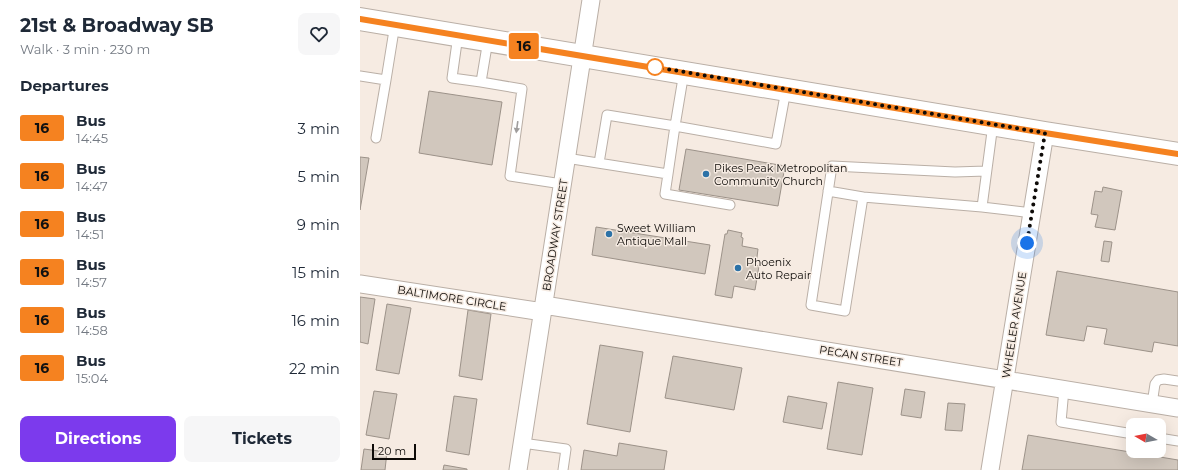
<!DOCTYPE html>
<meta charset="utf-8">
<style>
:root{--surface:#fff;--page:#f6f6f7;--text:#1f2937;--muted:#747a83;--accent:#7c3aed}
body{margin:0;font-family:Montserrat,sans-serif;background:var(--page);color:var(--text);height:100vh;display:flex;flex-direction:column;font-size:15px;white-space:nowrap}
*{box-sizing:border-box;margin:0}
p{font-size:13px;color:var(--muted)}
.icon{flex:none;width:22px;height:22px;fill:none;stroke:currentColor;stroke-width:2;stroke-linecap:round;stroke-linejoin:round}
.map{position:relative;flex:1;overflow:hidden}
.side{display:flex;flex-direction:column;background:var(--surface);width:360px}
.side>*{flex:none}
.badge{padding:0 8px;border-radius:3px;font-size:14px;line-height:26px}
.needle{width:26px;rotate:279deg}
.tools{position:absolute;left:766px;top:418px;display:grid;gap:8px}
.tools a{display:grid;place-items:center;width:40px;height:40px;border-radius:8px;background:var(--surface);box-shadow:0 4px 16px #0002;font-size:20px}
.scale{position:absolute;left:12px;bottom:10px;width:44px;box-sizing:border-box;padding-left:4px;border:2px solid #0e0b08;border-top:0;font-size:11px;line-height:14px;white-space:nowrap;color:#0e0b08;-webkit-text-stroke:3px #f6ebe2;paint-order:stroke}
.you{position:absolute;width:20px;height:20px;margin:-10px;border:3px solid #fff;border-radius:50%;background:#1a73e8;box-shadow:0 0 0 6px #1a73e833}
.map>.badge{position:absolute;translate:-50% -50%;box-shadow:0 0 0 2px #fff}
h2{padding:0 20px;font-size:15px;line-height:36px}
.round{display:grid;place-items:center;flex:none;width:42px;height:42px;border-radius:8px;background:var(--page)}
.overview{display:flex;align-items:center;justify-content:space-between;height:68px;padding:0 20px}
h1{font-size:19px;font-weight:700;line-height:30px}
.action{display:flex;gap:8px;margin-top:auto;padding:8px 20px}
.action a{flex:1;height:46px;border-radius:8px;background:var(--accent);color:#fff;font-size:16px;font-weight:700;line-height:46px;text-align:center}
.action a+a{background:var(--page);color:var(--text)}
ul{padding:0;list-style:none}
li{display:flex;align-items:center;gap:12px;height:48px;padding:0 20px}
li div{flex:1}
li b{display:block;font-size:15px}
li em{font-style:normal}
li .badge{min-width:44px;font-weight:700;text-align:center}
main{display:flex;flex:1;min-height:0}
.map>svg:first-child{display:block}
.building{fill:#d1c7bd;stroke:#9c9289}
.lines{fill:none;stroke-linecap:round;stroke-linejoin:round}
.service-casing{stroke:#baafa6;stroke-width:11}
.minor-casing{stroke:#baafa6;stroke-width:19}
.secondary-casing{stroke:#baafa6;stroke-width:24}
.service{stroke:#fff;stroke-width:9}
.minor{stroke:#fff;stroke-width:17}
.secondary{stroke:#fff;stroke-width:22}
.oneway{fill:#9f9d9c}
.line-casing{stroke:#fff;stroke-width:9}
.line{stroke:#f58220;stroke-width:6}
.walk{stroke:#0e0b08;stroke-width:4;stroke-dasharray:0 7.2}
.stop-dot{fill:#fff;stroke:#f58220;stroke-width:2}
.poi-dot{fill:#2c72a7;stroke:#f6ebe2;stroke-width:1.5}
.labels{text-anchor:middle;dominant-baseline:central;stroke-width:3;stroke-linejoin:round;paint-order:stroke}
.poi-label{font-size:11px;fill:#0e0b08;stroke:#f6ebe2;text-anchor:start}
.street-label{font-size:11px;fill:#0e0b08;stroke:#f6ebe2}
</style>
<main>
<section class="side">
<div class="overview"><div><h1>21st &amp; Broadway SB</h1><p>Walk · 3 min · 230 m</p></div><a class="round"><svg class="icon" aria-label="heart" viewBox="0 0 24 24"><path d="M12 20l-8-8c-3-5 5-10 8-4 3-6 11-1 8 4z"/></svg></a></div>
<h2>Departures</h2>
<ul>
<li><span class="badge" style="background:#f58220;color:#111">16</span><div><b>Bus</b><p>14:45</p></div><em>3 min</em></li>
<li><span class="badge" style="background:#f58220;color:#111">16</span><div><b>Bus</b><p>14:47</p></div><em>5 min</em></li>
<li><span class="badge" style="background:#f58220;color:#111">16</span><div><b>Bus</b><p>14:51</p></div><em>9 min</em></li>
<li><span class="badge" style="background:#f58220;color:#111">16</span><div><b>Bus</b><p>14:57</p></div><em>15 min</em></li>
<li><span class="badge" style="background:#f58220;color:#111">16</span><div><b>Bus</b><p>14:58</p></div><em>16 min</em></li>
<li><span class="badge" style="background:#f58220;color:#111">16</span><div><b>Bus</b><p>15:04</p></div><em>22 min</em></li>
</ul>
<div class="action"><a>Directions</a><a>Tickets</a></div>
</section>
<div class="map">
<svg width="818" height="470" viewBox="0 0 818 470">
<rect width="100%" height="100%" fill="#f6ebe2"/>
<path class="building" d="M69,91L142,102L132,165L59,153Z
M326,149L425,166L418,206L319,190Z
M0,157L9,158L0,210Z
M743,187L762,191L755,230L735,227L738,215L731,214L735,191L742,192Z
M236,227L350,245L345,274L232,255Z
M368,230L382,233L381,237L383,238L382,246L398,249L396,265L399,266L395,290L374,286L372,298L355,295L365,234H367Z
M744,241L752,242L749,262L741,261Z
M697,271L818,292V346L794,342L792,352L744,344L747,329L727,326L724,341L686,335Z
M0,297L15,299L8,344L0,342Z
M27,304L51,308L39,374L16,370Z
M108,310L131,314L122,380L99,376Z
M240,345L283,352L270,432L227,424Z
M313,356L382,368L374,410L305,398Z
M478,382L513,388L502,455L467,449Z
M545,389L565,392L561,418L541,415Z
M14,391L37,394L29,439L6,435Z
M94,396L117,399L109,455L86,451Z
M428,396L467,403L462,429L423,422Z
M588,403L605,404L602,431L585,430Z
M668,435L818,460V470H662Z
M259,443L307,451L304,470H221L224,450L257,456Z
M4,449L27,452L25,470H1Z
M84,465L107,469V470H83Z"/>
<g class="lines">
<defs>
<path id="service" d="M98,35L92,78L121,82
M128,40L121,82L162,89L150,176L202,184
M0,76L26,80L16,138
M26,80L35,24
M633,124L622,207L672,213
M206,158L308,174L315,126L416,144L426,90
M239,163L247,115L315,126L324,72
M308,174L305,194L370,205
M468,191L503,197L485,311L451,305L472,166L595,172L626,171
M503,197L622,207
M704,389L701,422L773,434
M792,404L795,384L798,380L804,379L818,381
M799,438L818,441
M162,443L206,449L203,470"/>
<path id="minor" d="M0,284L183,312
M184,305L818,408
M158,470L231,0
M630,470L685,133"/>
<path id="secondary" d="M0,19L685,133L818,154"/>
</defs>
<use href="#service" class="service-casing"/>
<use href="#minor" class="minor-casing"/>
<use href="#secondary" class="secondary-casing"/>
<use href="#service" class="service"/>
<use href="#minor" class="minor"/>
<use href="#secondary" class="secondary"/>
</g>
<defs><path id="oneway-solid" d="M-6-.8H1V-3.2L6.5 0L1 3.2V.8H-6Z"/></defs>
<use class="oneway" href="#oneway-solid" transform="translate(157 127) rotate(98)"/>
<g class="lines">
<defs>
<path id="line" d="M0,19L685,133L818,154"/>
</defs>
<use href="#line" class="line-casing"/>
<use href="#line" class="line"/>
<path class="walk" d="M295,67L685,133L667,243"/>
</g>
<circle class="stop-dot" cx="295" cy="67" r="8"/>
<g class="poi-dot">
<circle cx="346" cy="174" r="4"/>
<circle cx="249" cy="234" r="4"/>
<circle cx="378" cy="268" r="4"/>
</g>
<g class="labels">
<g class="poi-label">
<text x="354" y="168">Pikes Peak Metropolitan<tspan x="354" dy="13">Community Church</tspan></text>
<text x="257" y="228">Sweet William<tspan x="257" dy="13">Antique Mall</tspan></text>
<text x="386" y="262">Phoenix<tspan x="386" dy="13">Auto Repair</tspan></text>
</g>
<g class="street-label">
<text transform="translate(195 235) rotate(-81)">BROADWAY STREET</text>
<text transform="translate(92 298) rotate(9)">BALTIMORE CIRCLE</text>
<text transform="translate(654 325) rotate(-81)">WHEELER AVENUE</text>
<text transform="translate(501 356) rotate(9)">PECAN STREET</text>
</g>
</g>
</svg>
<div class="tools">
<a><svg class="needle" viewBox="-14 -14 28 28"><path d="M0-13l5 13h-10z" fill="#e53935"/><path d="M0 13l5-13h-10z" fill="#747a83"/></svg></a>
</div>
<div class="scale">20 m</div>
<div class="you" style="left:667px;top:243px"></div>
<b class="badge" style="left:164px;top:46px;background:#f58220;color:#111">16</b>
</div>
</main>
